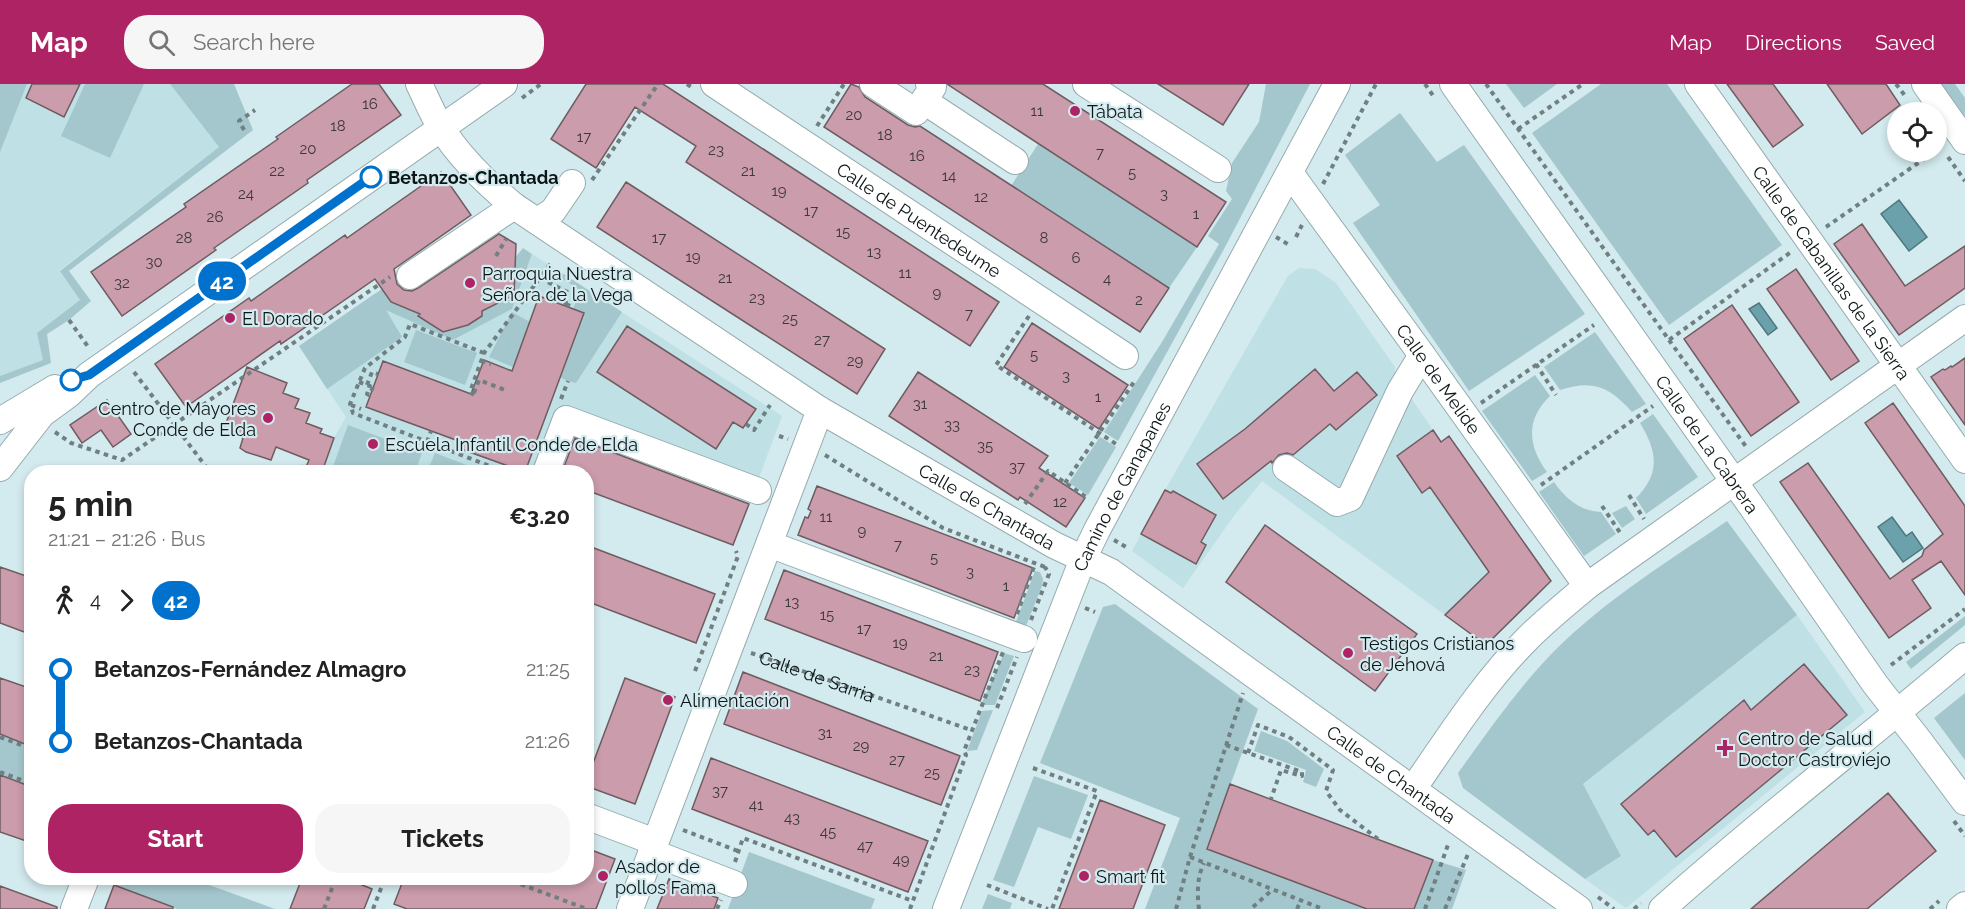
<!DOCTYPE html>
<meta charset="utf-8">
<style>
:root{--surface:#fff;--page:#f6f6f6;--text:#222;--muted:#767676;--accent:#ae2363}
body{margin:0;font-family:Raleway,sans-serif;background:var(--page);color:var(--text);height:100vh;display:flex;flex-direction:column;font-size:22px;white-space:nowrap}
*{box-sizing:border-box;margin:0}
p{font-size:20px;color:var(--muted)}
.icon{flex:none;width:33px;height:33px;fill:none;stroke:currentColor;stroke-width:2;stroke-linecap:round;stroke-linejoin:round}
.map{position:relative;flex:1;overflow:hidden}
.sheet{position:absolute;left:24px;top:381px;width:570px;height:420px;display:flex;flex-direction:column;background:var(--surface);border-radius:24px;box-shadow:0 3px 9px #0003}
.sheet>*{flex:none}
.badge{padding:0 12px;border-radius:20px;font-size:21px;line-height:39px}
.fabs{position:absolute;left:1887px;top:18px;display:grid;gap:12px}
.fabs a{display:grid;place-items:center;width:60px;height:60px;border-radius:50%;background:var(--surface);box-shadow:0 3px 9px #0003;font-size:30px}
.map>.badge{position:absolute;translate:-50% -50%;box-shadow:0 0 0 3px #fff}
.legs{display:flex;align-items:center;gap:9px;height:66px;padding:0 24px;font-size:20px}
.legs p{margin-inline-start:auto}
.head{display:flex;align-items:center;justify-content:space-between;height:102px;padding:0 24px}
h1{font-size:33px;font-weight:700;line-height:45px}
.primary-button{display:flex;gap:12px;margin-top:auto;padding:12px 24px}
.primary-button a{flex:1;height:69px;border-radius:24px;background:var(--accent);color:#fff;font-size:24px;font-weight:700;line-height:69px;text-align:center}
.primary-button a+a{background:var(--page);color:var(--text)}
ul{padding:0 24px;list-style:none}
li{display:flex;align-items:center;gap:21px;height:72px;font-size:22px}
li i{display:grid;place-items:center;width:9px;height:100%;margin:0 8px;background:currentColor}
li i::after{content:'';width:15px;height:15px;margin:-8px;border:4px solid;border-radius:50%;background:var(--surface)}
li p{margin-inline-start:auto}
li:first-child i{background:linear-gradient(#0000 50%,currentColor 0)}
li:last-child i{background:linear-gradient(currentColor 50%,#0000 0)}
header{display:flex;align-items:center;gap:36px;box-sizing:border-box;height:84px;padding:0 30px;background:var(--accent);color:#fff}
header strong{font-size:28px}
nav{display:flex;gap:33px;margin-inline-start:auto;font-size:21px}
.search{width:420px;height:54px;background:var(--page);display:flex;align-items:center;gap:15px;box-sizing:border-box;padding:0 21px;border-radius:24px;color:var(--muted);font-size:22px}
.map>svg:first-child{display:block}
.built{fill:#bfe0e5}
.green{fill:#a4c7cd}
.water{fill:#6ba1aa;stroke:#4f777e;stroke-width:1.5}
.building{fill:#cb9cab;stroke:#6e5c61;stroke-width:1.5}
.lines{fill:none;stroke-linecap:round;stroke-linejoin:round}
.minor-casing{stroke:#95abaf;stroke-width:28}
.path{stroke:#6f7f82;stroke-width:4;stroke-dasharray:4.5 4.5;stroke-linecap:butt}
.minor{stroke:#fff;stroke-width:26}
.line-1-casing{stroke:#fff;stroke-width:14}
.line-1{stroke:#0072ce;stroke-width:9}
.poi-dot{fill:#ae2363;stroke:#d3eaee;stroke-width:2}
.stop-1-dot{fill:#fff;stroke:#0072ce;stroke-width:3}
.labels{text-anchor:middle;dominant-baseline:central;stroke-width:4.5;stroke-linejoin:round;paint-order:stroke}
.number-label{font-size:15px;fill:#3c383c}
.poi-label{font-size:18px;fill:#0d1617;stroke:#d3eaee;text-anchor:start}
.stop-label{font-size:18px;font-weight:bold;fill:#0d1617;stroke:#d3eaee;text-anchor:start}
.street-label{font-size:18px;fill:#0d1617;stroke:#d3eaee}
</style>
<header>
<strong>Map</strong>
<div class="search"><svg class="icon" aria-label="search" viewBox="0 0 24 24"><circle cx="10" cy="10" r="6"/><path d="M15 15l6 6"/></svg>Search here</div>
<nav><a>Map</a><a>Directions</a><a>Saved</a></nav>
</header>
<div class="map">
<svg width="1965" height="825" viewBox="0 0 1965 825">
<rect width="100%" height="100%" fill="#d3eaee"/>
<path class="built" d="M0,0H170L219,63L60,186L81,216L37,249L44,276L0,292Z
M532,170L782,332L757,399L563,328L539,388H255L326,376L334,354L346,333L299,262L374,210L453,256L512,225Z
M1299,184L1315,185L1336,199L1395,283V305L1409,311L1433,346L1397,372L1422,408L1430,403L1489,488L1445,531L1262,397L1233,433L1183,504L1132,467L1165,406L1288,192Z
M1797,531L1865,628L1626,824L1585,795L1621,772L1583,700Z"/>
<path class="green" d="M0,0H27L0,68Z
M85,0H144L110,74L61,52Z
M170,0H234L253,46L69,187L91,217L69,236L47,250L51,279L0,299V292L43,276L37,249L80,216L60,187L219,63Z
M1266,0H1310L1224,165L1118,357L1104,348L1162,258L1219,160L1208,152L1232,115L1226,107L1232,79L1259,38Z
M1506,0H1557L1524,24Z
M1601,0H1667L1782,161L1669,241L1532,49Z
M1936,0H1955L1965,14V41Z
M1400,29L1437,78L1464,61L1585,230L1469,307L1353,139L1380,121L1345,71Z
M1038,60L1197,163L1169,204L1011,102Z
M523,164L532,170L512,225L453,256L386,226L402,253L327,305L299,262L392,198L386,210L391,218L420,230L418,233L442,247L468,241L482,232V227L514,211V175Z
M556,185L622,228L576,299L568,297L560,293L584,229L573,225L580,206L555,190Z
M512,228L530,238L513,283L489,273Z
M416,246L477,269L465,301L404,278Z
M1595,248L1646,320L1632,328C1610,303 1593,295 1560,306L1544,283Z
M1535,291L1550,312C1525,336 1528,362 1547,388L1532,397L1482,327Z
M1653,330L1698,393L1646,430L1636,414C1661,389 1657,367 1640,339Z
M348,341L422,369L415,388H331Z
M1100,353L1116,363L1088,411L1069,399Z
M435,369L485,388H427Z
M1554,398C1566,415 1580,427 1601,428L1616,450L1584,472L1539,408Z
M1626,422L1635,435L1622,444L1612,429Z
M1727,437L1797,531L1583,700L1621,772L1585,795L1463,704L1458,689C1485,652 1511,614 1542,580C1595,522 1663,481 1727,437Z
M1035,487L1040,488L1043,495L1042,502L1024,547L1014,543Z
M1115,520L1258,625L1207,765L1367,825H1145L1180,734L1040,679L1103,523Z
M1965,532V541L1911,585L1906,578Z
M1004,569L1014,572L995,621H981Z
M1965,609V676L1934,634Z
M993,626L977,666L967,667L982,627Z
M1261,647L1287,657L1324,685L1316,703L1303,698L1306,686L1254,667Z
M0,650L31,663V703L0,691Z
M1034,692L1088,711L1071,755L1038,743L1014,803L993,796Z
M749,768L875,815L871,825H728Z
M1433,776L1466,786L1452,825H1414Z
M117,794H190L275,825H177L114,801Z
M988,810L1012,819L1010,825H982Z"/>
<path class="water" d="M1899,116L1927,153L1909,167L1881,130Z
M1759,219L1777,244L1768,251L1749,225Z
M1892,433L1906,452L1912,448L1923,464L1903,478L1878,443Z"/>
<path class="building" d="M32,0H80L64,33L26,14Z
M352,0H379L401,31L307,96L308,99L214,164L216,166L122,232L91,188L186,123L184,120L278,55L276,53Z
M586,0H663L999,218L970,262L686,78L696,62L635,23L596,84L551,55Z
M851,0L859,3L865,13L908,41L915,43L920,42L1169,204L1140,248L824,43Z
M947,0H1043L1226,118L1197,163Z
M1158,0H1249L1223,41Z
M1727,0H1773L1803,41L1773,63Z
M1827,0H1886L1900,21L1862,50Z
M441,88L471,131L394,185L397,200L404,206L412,207L418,204L499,150L516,160L514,211L482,227V232L468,241L443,248L418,232L420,230L391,218L375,195L281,260L280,257L186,323L155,280L249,214L251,217L345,151L347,154Z
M626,98L885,265L857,310L597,143Z
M1862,140L1905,202L1965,162V204L1899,251L1834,160Z
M1796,185L1859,277L1831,296L1767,205Z
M539,212L584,229L525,388L461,365L464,359L366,323L383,277L471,310L484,276L512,287Z
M1732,221L1799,318L1751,352L1684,255Z
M1032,239L1128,301L1099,345L1004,283Z
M627,242L756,325L743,344L733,338L716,365L597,288Z
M1965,274V341L1931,293L1943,285L1945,286L1951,282L1952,283Z
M247,283L287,299L283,309L299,315L295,324L310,329L306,339L322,345L320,349L334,354L322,388H304L309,376L276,363L271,376L246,368L240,364L243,354L223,347Z
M1315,285L1334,307L1357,288L1377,311L1336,346L1330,340L1293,371L1287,369L1279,371L1272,379L1271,377L1223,415L1197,380L1245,345Z
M918,288L1048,372L1039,384L1085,414L1066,443L1020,413L1018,416L889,332Z
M107,316L131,350L113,363L101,346L82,359L70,341Z
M1893,319L1965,422V511L1941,477L1912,496L1931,524L1889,554L1780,398L1808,379L1890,495L1922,472L1924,466L1943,450L1865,339Z
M1433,346L1441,358L1449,352L1551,497L1486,561L1445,531L1489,488L1430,403L1422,409L1397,372Z
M575,354L749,420L733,461L586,406V388H562Z
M817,402L1033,484L1014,534L798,451L805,433L808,434L811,427L808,425Z
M1165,406L1171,409L1173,407L1216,431L1201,458L1206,461L1196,480L1141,450Z
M1265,441L1417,550L1375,607L1226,498Z
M586,461L715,510L696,559L586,517Z
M0,483L32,494V551L0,539Z
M784,486L998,568L980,617L765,535Z
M1804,580L1847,631L1676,773L1654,746L1648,751L1621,720L1744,616L1751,626Z
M743,588L960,672L941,721L724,640Z
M0,594L32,605V663L0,650Z
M625,594L675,613L635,720L586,702V698Z
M711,674L928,757L908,808L692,725Z
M0,691L32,703V759L0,748Z
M1230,700L1433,776L1414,825H1367L1207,765Z
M1888,709L1936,767L1911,788L1867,825H1751Z
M1100,716L1165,741L1133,825H1059Z
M586,764L615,775L596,825H407L394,820L404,794H586Z
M302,794H345L372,805L364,825H290Z
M669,795L718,814L714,825H657Z
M114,801L173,823V825H105Z
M0,802L57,823V825H0Z"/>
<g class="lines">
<defs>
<g id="minor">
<path id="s2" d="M419,0C426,14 432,29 440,42C459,73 486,99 514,122L820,326L1054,461L1111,488L1579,825"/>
<path id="s3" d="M714,0L1125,272"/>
<path d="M873,0L916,28L933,3L929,0"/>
<path d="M1086,0L1218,85"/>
<path id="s4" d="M1453,0L1752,423L1875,600L1921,659L1965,718"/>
<path id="s5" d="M1698,0L1965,376"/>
<path d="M1925,0L1965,57"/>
<path d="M924,17L1015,77"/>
<path id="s6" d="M1290,89L1422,271L1587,502"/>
<path d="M537,137L553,127L572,99"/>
<path d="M410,192L514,122"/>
<path d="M0,337L55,304"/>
<path d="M0,384L42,330L68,311L89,291L504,0"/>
<path d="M1286,384L1337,419L1350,414L1400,307L1422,271"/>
<path d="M546,388L566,335L758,407"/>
<path d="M769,460L1024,555"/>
<path d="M1413,705C1449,653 1483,599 1528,554C1546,536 1567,519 1587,502L1965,234"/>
<path d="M586,732L655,758"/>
<path d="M651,768L734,800"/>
<path d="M74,825L86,794"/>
<path d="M630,825L820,326"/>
<path id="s7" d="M946,825L1083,475L1097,446L1337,0"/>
<path d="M1662,825C1760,737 1865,657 1965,572"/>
<path d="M1960,825L1965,821"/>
</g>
</defs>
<use href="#minor" class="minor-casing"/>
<g class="path">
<path d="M687,0L694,5"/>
<path d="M1425,0L1434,13"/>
<path d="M1486,0L1669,256L1791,168"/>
<path d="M1896,0L1906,13"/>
<path d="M522,14L541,0"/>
<path d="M817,42L844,0"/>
<path d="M1518,45L1583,0"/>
<path d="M244,46L239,37L255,26"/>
<path d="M1948,73L1965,97"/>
<path d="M592,96L658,0"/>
<path d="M1323,100L1376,0"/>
<path d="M1826,143L1934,68"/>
<path d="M1276,153L1291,162"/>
<path d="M1296,153L1302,141"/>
<path d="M496,172L506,155"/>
<path d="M540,194L577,213"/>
<path d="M565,221L566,218L553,212L552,215C558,217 564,219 570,222"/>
<path d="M1029,232L996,281L1119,362"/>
<path d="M69,236L89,264"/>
<path d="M1669,256L1747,364"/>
<path d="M484,269L410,240L405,253L365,284L350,320L353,329L505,388"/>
<path d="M481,277L491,280"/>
<path d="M1536,280L1556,311"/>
<path d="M134,288L210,388"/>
<path d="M359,298L370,302L367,310L369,311L375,299"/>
<path d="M367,301L372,288L378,290"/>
<path d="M474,309L479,296L505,306"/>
<path d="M474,311L470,308L484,269L551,179"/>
<path d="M561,315L568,297"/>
<path d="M1481,319L1594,241"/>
<path d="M351,321L361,325"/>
<path d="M746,340L754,346L770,321"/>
<path d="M55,348L71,359L122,376L390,193"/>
<path d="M779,352L788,355"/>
<path d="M427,358L431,347"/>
<path d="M825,371L943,444L1045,483"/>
<path d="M1065,399L1134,298"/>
<path d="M1541,401L1653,322"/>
<path d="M1629,411L1644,435"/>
<path d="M1025,420L1048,387L1089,415"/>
<path d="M1602,422L1621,450"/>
<path d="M1114,456L1126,463"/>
<path d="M1085,524L1095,528"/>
<path d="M1017,530L1035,480"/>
<path d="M1031,536L1049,490L1045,483L1046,481"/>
<path id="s1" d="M751,569L971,646"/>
<path d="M1891,581L1965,525"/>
<path d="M695,587L738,472L736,467"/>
<path d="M997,624L1017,573"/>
<path d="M0,653L32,665"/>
<path d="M1226,661L1302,688V692L1281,686L1271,715"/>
<path d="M1248,669L1258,641L1289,653L1333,686L1326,707L1340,726L1378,755"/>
<path d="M1033,684L1097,707L1052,825"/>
<path d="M0,688L32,700"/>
<path d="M1954,737L1965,752"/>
<path d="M683,746L738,767"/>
<path d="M1190,773L1323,825"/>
<path d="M735,778L743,754L913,817"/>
<path d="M504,794L587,825"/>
<path d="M987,801L1048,825"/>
<path d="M1598,813L1614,825"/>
<path d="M1253,823L1272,806"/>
<path d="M324,825L336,794"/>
<path d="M373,825L385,794"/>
<path d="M717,825L721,816"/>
<path d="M910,825L966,671L964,667L1003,568"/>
<path d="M1176,825L1190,773L1243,609"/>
<path d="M1199,825C1197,810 1197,793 1204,779"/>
<path d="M1297,825L1301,816"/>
<path d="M1425,825L1449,758"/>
<path d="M1445,825L1468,770"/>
<path d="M1634,825L1641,819"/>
<path d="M1930,825L1939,817"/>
</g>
<use href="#minor" class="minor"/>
</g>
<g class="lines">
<defs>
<path id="line-1" d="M71,296L89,291L371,93"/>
</defs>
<use href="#line-1" class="line-1-casing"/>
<use href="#line-1" class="line-1"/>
</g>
<g class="poi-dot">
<circle cx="1075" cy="27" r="6"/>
<circle cx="470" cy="199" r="6"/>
<circle cx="230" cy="234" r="6"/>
<circle cx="268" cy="334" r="6"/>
<circle cx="373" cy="360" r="6"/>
<circle cx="1348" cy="569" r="6"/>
<circle cx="668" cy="616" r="6"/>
<path d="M1722 655h6v6h6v6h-6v6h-6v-6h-6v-6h6z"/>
<circle cx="603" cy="792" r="6"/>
<circle cx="1084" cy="792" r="6"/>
</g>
<g class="stop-1-dot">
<circle cx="371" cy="93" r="10"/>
<circle cx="71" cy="296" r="10"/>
</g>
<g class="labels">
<g class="number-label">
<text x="370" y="20">16</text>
<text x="1037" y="27">11</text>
<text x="854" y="31">20</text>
<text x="338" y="42">18</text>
<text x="885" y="51">18</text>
<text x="584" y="53">17</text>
<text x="308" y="65">20</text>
<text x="716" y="66">23</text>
<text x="1100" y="69">7</text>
<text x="917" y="72">16</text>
<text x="277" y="87">22</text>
<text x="748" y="87">21</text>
<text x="1132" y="89">5</text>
<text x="949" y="92">14</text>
<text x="779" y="107">19</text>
<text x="246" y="110">24</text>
<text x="1164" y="110">3</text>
<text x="981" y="113">12</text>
<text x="811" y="127">17</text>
<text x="1196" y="130">1</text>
<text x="215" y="133">26</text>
<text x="843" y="148">15</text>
<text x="184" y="154">28</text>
<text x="659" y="154">17</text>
<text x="1044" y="154">8</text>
<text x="874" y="168">13</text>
<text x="693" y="173">19</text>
<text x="1076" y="174">6</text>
<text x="154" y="178">30</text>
<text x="905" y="189">11</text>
<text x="725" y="194">21</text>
<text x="1107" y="195">4</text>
<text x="122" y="199">32</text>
<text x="937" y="209">9</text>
<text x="757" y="214">23</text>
<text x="1139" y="216">2</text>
<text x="969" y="230">7</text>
<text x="790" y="235">25</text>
<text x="822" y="256">27</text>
<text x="1034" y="271">5</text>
<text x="855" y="277">29</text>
<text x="1066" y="292">3</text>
<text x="1098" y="313">1</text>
<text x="920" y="320">31</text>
<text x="952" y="341">33</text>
<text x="985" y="362">35</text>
<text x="1017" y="383">37</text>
<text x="1060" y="418">12</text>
<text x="826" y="433">11</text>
<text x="862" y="447">9</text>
<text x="898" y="461">7</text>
<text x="934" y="474">5</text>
<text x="970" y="488">3</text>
<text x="1006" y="502">1</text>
<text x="792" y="518">13</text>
<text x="827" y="531">15</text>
<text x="864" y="545">17</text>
<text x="900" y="559">19</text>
<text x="936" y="572">21</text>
<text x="972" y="586">23</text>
<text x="825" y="649">31</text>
<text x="861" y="662">29</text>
<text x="897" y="676">27</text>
<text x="932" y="689">25</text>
<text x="720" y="707">37</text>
<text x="756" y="721">41</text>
<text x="792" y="734">43</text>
<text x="828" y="748">45</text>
<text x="865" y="762">47</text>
<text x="901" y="776">49</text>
</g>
<g class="poi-label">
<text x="1087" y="27">Tábata</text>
<text x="482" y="189">Parroquia Nuestra<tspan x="482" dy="21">Señora de la Vega</tspan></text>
<text x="242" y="234">El Dorado</text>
<text x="256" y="324" text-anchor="end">Centro de Mayores<tspan x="256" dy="21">Conde de Elda</tspan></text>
<text x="385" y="360">Escuela Infantil Conde de Elda</text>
<text x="1360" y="559">Testigos Cristianos<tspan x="1360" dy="21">de Jehová</tspan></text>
<text x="680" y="616">Alimentación</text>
<text x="1738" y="654">Centro de Salud<tspan x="1738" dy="21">Doctor Castroviejo</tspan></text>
<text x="615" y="782">Asador de<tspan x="615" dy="21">pollos Fama</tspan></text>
<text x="1096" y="792">Smart fit</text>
</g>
<g class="stop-label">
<text x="388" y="93">Betanzos-Chantada</text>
</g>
<g class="street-label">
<text stroke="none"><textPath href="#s3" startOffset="246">Calle de Puentedeume</textPath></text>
<text stroke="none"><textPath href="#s5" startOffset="231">Calle de Cabanillas de la Sierra</textPath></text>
<text stroke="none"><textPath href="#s6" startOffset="254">Calle de Melide</textPath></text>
<text stroke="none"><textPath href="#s4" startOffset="441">Calle de La Cabrera</textPath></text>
<text stroke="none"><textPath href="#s7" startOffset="458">Camino de Ganapanes</textPath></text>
<text stroke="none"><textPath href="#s2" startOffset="717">Calle de Chantada</textPath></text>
<text stroke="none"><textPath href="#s1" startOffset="70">Calle de Sarria</textPath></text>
<text stroke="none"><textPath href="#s2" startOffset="1203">Calle de Chantada</textPath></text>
</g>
</g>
</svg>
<div class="fabs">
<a><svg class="icon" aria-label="locate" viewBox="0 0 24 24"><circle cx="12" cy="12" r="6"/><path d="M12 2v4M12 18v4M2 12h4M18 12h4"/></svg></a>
</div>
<b class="badge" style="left:222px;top:197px;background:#0072ce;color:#fff">42</b>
<section class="sheet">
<div class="head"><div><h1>5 min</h1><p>21:21 – 21:26 · Bus</p></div><b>€3.20</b></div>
<div class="legs"><svg class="icon" aria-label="walk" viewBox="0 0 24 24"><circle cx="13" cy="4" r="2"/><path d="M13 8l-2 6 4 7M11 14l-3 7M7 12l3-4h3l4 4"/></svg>4<svg class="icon" aria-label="forward" viewBox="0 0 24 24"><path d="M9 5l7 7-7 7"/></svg><b class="badge" style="background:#0072ce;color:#fff">42</b></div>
<ul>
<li><i style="color:#0072ce"></i><b>Betanzos-Fernández Almagro</b><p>21:25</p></li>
<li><i style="color:#0072ce"></i><b>Betanzos-Chantada</b><p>21:26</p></li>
</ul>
<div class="primary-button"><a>Start</a><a>Tickets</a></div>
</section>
</div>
